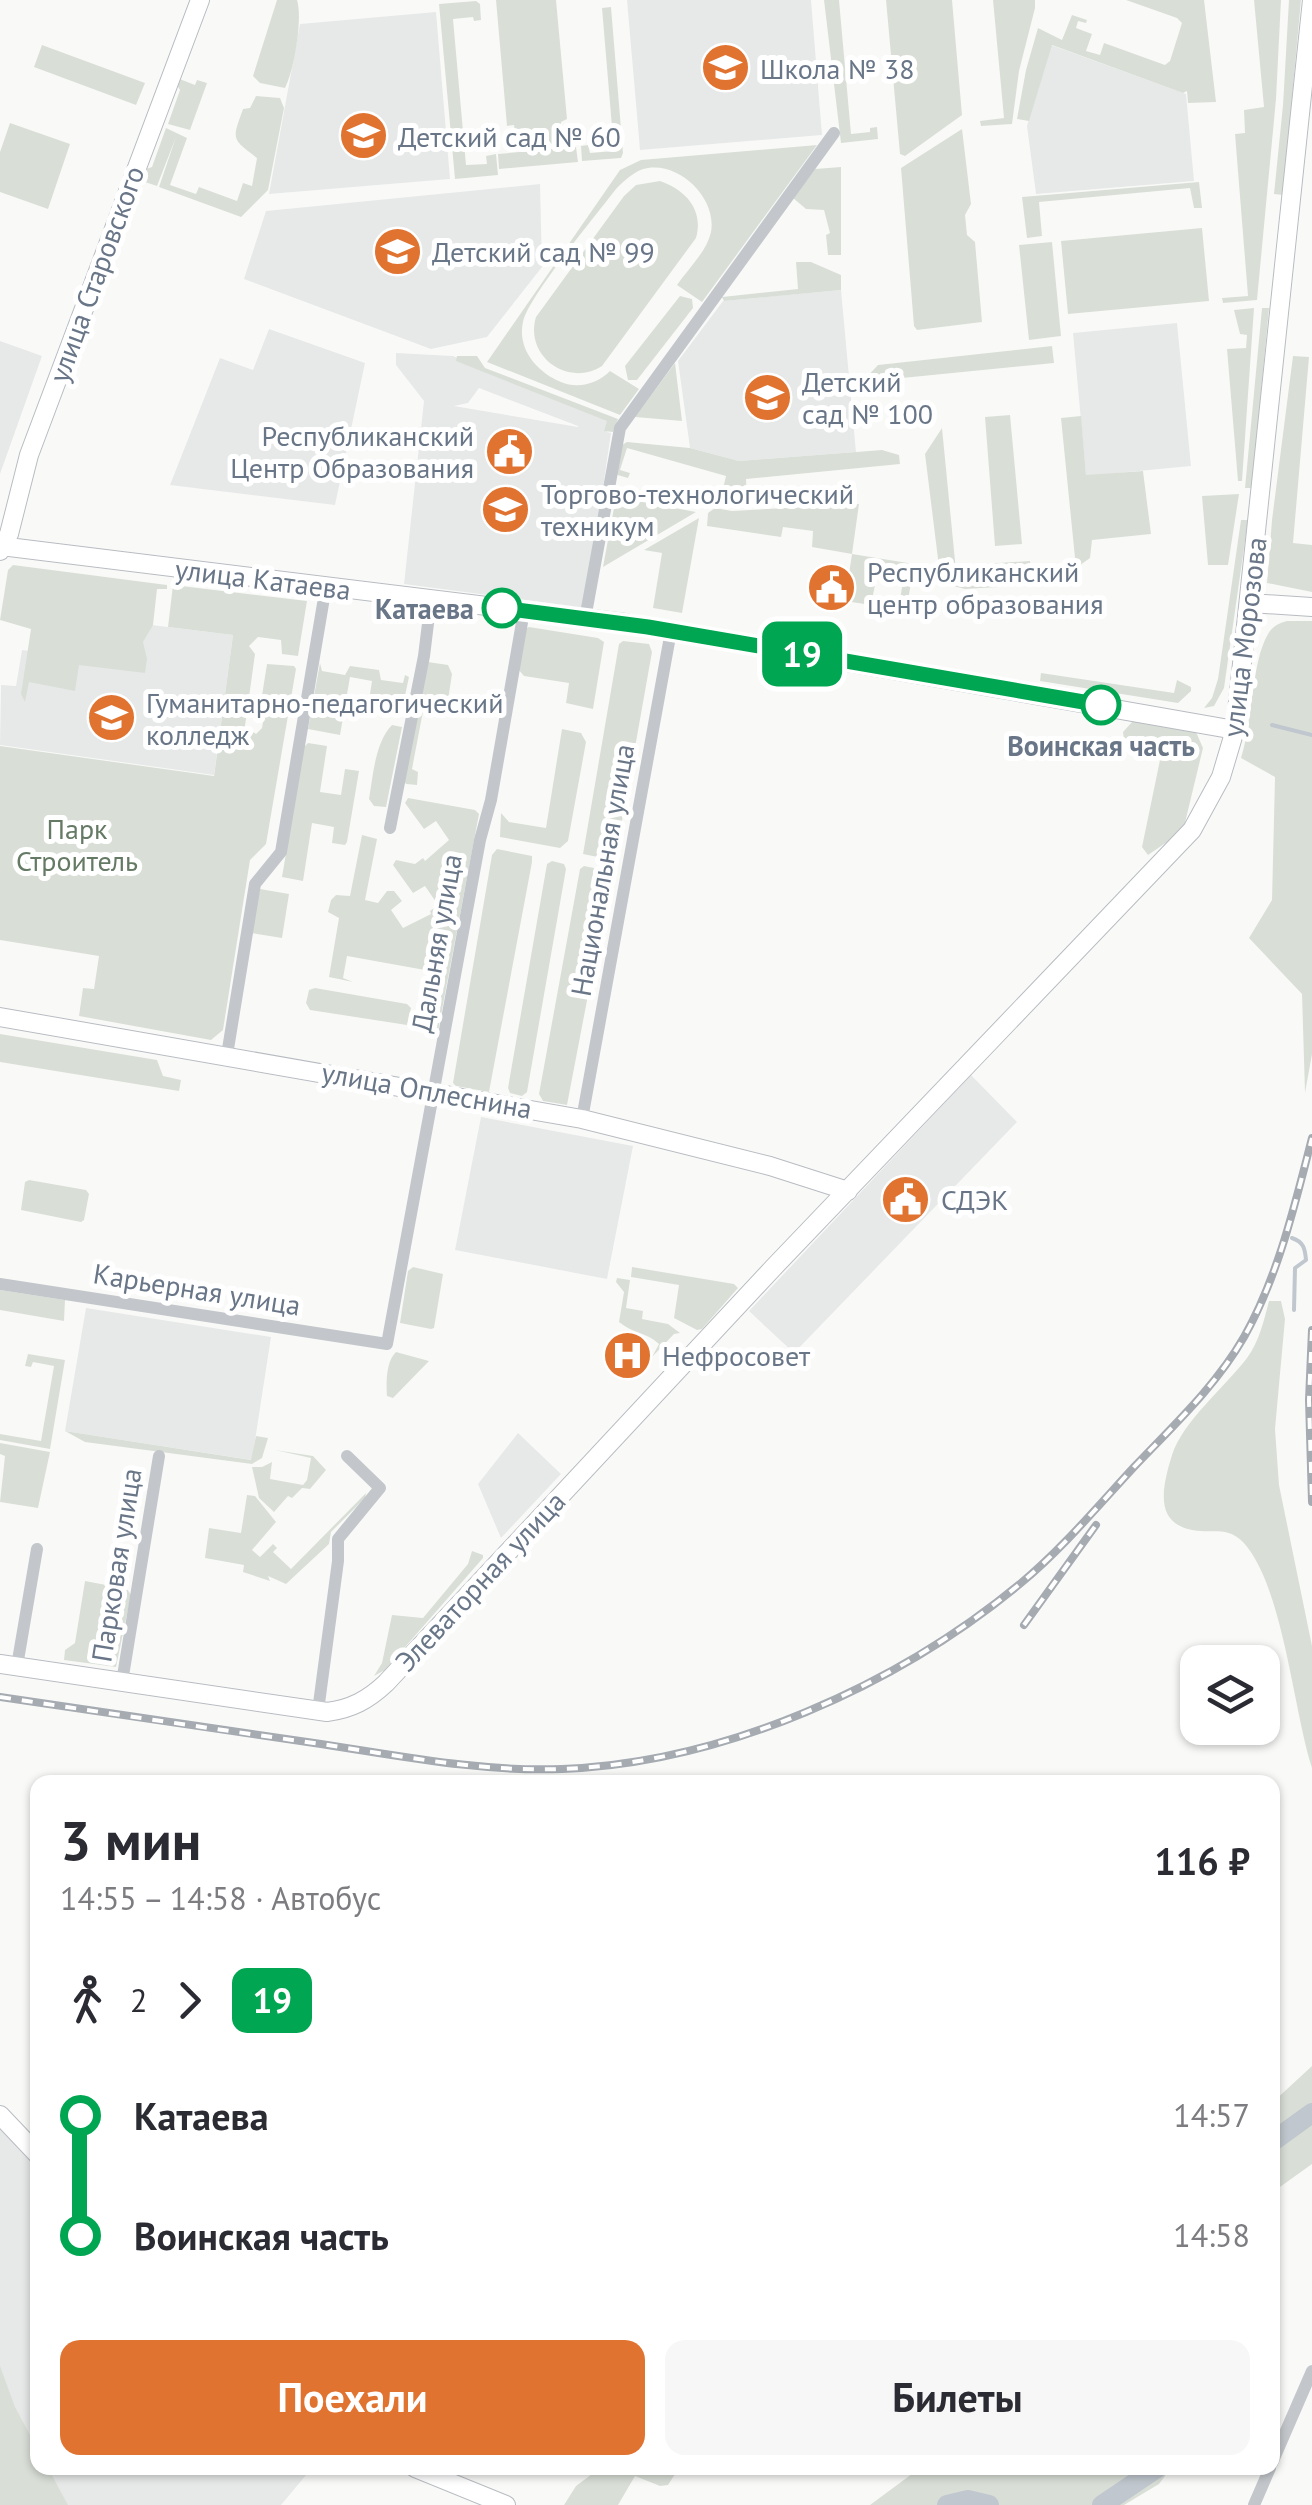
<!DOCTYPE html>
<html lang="ru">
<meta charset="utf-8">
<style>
:root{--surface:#fff;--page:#f7f7f7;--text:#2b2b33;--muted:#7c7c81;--accent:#e17331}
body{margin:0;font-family:"PT Sans",sans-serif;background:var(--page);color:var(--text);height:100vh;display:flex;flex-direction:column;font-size:38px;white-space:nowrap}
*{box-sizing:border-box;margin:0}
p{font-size:32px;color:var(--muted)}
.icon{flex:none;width:55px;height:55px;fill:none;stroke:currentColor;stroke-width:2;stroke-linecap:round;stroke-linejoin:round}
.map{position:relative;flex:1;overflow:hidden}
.drawer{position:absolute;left:30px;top:1775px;width:1250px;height:700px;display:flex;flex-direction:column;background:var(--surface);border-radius:20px;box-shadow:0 2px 8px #0004}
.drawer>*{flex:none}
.badge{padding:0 20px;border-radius:15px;font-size:35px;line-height:65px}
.fabs{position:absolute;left:1180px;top:1645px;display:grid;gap:20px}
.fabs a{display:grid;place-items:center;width:100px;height:100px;border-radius:20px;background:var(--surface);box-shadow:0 2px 8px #0004;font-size:50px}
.map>.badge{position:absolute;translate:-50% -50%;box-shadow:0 0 0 5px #fff}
.legs{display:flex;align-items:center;gap:15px;height:110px;padding:0 30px;font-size:32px}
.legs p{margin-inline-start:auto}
.head{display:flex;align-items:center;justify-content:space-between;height:170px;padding:0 30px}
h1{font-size:55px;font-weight:600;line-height:75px}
.primary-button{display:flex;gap:20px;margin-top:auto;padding:20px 30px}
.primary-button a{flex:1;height:115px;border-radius:20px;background:var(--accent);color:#fff;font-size:40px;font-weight:600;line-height:115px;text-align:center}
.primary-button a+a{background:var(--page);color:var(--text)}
ul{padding:0 30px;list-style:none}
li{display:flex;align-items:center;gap:35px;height:120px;font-size:38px}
li i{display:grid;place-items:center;width:15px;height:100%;margin:0 12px;background:currentColor}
li i::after{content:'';width:25px;height:25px;margin:-12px;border:8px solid;border-radius:50%;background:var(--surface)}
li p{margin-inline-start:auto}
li:first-child i{background:linear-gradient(#0000 50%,currentColor 0)}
li:last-child i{background:linear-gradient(currentColor 50%,#0000 0)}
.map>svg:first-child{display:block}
.built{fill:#e7e9e9;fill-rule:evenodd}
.green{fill:#d9dfd7}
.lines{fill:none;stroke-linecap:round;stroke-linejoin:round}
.stream{stroke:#c0c7ce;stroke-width:4}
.river{stroke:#c0c7ce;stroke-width:20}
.secondary-casing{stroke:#b8bcc2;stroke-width:20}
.street{stroke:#c3c7cb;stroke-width:12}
.secondary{stroke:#fff;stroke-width:18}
.rail-casing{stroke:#a6abb2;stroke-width:8}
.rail{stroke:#fff;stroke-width:4;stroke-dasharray:11;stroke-linecap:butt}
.line-1-casing{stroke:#fff;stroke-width:22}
.line-1{stroke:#00a651;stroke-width:15}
.stop-1-dot{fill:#fff;stroke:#00a651;stroke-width:5}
.labels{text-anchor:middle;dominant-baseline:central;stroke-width:10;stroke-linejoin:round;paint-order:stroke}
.poi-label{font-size:28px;fill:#697688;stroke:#fff;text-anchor:start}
.street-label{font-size:28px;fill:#697688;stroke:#fff}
.stop-label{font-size:28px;font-weight:bold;fill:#697688;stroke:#fff;text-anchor:end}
.park-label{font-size:28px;fill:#657a64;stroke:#fff}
</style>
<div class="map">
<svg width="1312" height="2505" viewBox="0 0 1312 2505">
<rect width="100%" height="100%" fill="#f9faf8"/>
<path class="built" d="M627,0H811L822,135L640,150Z
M436,12L450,179L269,194L300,24Z
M1051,45L1186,94L1194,181L1036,194L1027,126Z
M540,184L542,267L487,337L431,349L244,279L266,211Z
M841,290L856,452L739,461L690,448L678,361L723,301Z
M1177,323L1191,466L1086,476L1073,333Z
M269,329L365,363L335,505L170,485L220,358L253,370Z
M0,341L42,356L0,474Z
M396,353L453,356L611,420L607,432L611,433L585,608L404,584L424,401L396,365ZM479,388L578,426V427L454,406L468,403Z
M111,620L233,635L214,775L0,745L1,685L16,686L22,650L106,661Z
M971,1075L1017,1122L794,1353L749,1311Z
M481,1117L633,1146L607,1279L455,1250Z
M86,1308L271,1337L252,1460L65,1431Z
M518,1433L561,1474L501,1538L478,1484Z
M0,2125L37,2165L38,2468H312L281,2505H0Z"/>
<path class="green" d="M277,0H297C303,18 294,71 285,88L260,83L253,76Z
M496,0H556L567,119L561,122V143L517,146L514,125L507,126Z
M824,0H839L851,134L870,132V128L877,127L878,139L841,143Z
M886,0H952L962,115L905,156L900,154Z
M993,0H1035V8L1019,71L1012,124L981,126L980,121L1004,118Z
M1126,0H1204L1216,102L1188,103L1187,91L1183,93L1052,45L1029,121L1017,119L1026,70L1038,28L1062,40L1072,15L1087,20L1086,23L1078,21L1076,28L1092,34L1086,51L1100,55L1104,43L1165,65L1170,61L1182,23L1177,18Z
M1254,0H1281L1276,99L1257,300L1223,303L1222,298L1248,296L1235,134L1245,133L1244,110L1264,107Z
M1289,0H1301L1283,195L1274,194L1283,105Z
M476,1L480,4L481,20L474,21L473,17L453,19L466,165L487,164L486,156L496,154L498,175L455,179L439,4Z
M611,7L623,153L621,158L582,161L581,146L588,145L590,153L614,151L602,8Z
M42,45L145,83L136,105L34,67Z
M177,78L195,85L197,80L207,83L190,130L168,124L180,90L175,82Z
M256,96L280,98L284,108L268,190L241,217L159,187L176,137L157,186L139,180L143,170L152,167L166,128L187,138L170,185L196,194L199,187L237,201L243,183L252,186L257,158C231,138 232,140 243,109L250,108Z
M10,123L70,144L48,209L0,192V152Z
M962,129L971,204L965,215L967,235L975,242L982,322L917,330L914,326L901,168Z
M817,145L702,302L677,285C688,269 707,251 711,232C717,199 681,163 648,168C635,170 625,180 616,189C597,214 528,297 523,322C517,349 537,372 561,382C578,389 597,384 610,371L639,389L620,415L487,362L620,170L641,160Z
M576,147L578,162L499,169L498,154Z
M841,167V255H828L826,235L830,233L824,210L806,209L793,198L815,169Z
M660,181C686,190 704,210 696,238L602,366C568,388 524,356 536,317L624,196L636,185Z
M1199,182L1202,208H1194L1190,188L1039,202L1042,236L1027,238L1022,197Z
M1202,228L1209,301L1068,314L1061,241Z
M1052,242L1061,336L1029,340L1019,245Z
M796,262H811L841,275V290L724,301L722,297L798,289Z
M680,296L692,299L693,308L637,380H628L625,366Z
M1254,308L1242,481H1238L1227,349L1246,348L1247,335L1240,334L1234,310Z
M1262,308H1269L1252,488H1245Z
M1052,346L1054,363L862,382L878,365Z
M457,356H477L485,368L618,419L613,432L604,431L607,421L456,361Z
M1293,356L1309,357L1293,543L1312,545V592L1267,583L1272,520Z
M675,363L682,421L635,417Z
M1010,415L1022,544L995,546L985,417Z
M1081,416L1086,475L1143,471L1151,534L1092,540L1090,558L1076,568L1061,418Z
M942,428L957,581L983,579L982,564L1030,561L1032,585L965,589L941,583L925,454Z
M627,442L690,448L739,461L882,450L899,455L900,464L746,479L747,501H756V504L733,505L708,498L709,494L721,497L726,476L627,448L620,470L630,473L628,478L614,474L622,445Z
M1239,494L1228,565H1208L1202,496Z
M616,497L696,512L603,567Z
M859,504L852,554L914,564V568L884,563L913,570L907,607L899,605L905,570L879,565L871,605L845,601L852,554L812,547L813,531L783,527L781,537L707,526L708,513L715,508L732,511Z
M699,518L682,613L653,608L662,553L644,550Z
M1241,520H1248L1224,688L1214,706L1204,708L1212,698L1218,679Z
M13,565L167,585V589H157L153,625L143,642L147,659L145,673L79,665L75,691L29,682L25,702L21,694L31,629L0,620L8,570Z
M173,585L307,601L298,656L282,654L281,640L258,637L249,646L255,654L245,726L256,734L262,728L264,716L271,712L260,708L267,664L294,666L296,669L266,844L250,860L223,1030L211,1040L79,1016L83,988L94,989L99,956L0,940V746L214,776L233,635L168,627Z
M1287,621H1312V1054L1305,1093L1302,994L1249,938L1272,900L1275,777L1241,758C1253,721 1251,663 1268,634C1273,626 1279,623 1287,621Z
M529,627L598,638L604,642L593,709L566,703L569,683L524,676L518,669L525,629Z
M623,641L649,644L652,652L615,860H612L583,854L619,644Z
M428,662L448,665L452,674L448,700L423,696L424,706L412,769L418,772L417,785L406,784L403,779Z
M320,663L322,671L345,675L350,666L379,670L381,680L403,683L405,675L409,677L403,705L397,709L368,707L372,681L350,677L340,735L308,729Z
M1041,673L1174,693L1177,680L1191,687V691L1178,703L1040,681Z
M1133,721L1189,730L1196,732L1203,748L1183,831L1148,855L1142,847L1160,760L1124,740L1123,732Z
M392,725L402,727L386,807L374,806L369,799C373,776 375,742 392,725Z
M562,729L581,733L586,742L568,841L560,848L500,837L501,813L509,822L546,828Z
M308,743L327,746L320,792L341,795L345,769L359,771L347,842L345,845L332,843L334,827L312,823L303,881L282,877L304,747Z
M408,798L475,810L479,814L438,1031L427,1028L432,998L425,996V993L432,994L436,972L347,956L343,978L353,982L329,977L339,918L328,912L331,900L336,895L350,896L362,835L377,839L365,900L378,903L387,891H394L402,901L391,910L403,928L431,914L430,911L438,905L425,886L413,893L393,865L396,860L415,864L423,858L425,861L449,840L436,821L424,829L405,803Z
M497,849L532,856V862L489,1092L456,1086L453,1083L492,855Z
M552,861L564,864L566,869L527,1092L522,1096L510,1093L508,1088L547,864Z
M584,866L609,871L611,875L567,1105L543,1101L539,1094L580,869Z
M260,889L289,894L282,938L251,933Z
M315,988L407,1004L411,1008L407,1025L310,1010L306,1003L309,990Z
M0,1034L157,1060L163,1076L181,1080L179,1091L0,1062Z
M29,1180L86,1190L89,1194L84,1220L81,1222L21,1210L25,1182Z
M413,1267L443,1274L434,1328L431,1329L400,1323L408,1271Z
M632,1267L734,1284L738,1288L702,1329L697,1330L674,1318L679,1285L631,1277Z
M617,1278L630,1280L626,1308L643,1311L642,1319L668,1324L680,1333L674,1334L652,1357L659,1344C646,1332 632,1333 619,1322L624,1292L616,1282Z
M0,1290L65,1300L64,1321L0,1310Z
M1269,1301H1281L1285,1319L1275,1429L1279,1485L1312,1646V1768C1293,1709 1283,1585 1243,1542C1229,1528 1218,1532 1201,1531C1152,1528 1162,1488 1172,1455C1183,1421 1225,1387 1247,1358C1259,1342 1264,1320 1269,1301Z
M396,1352L429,1361L393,1398L387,1396C386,1383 386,1361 396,1352Z
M28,1354L65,1360L50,1449L0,1440V1434L41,1441L54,1366L33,1362L31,1367L25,1366Z
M65,1431L251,1460L256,1436L268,1438L262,1458L252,1464L85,1442Z
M0,1443L50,1452L38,1508L0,1502L5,1456L0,1454Z
M275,1450L313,1456L326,1470L310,1489L302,1488L292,1498L288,1496L274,1512L259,1498L252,1467H262L272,1462L270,1479L303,1485L307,1480L311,1458Z
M366,1493L365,1498L331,1532L329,1544L286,1584L268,1576L270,1581L243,1572L244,1565L205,1558L209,1528L241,1533L247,1495L255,1496L276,1522L252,1550L260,1557L273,1544L277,1548L273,1552L291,1569Z
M472,1551L483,1555V1558L385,1670L374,1676L382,1663L392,1615L423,1618L468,1564Z
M85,1581L127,1589L131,1595L116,1667L64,1660L65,1650L75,1643Z
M1312,2066V2164L1273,2192V2102Z
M0,2366L15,2407L37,2448L38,2468H48L68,2505H0Z
M600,2468H679L668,2485L660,2486L635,2476L618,2505H564L576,2486Z
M920,2468H1171L1159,2484L1124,2505H870Z"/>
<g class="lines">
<path class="stream" d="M1272,725L1312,735
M1292,1238C1304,1242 1305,1249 1306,1260L1295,1268L1294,1310"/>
<path class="river" d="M1272,2142L1312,2113
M947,2505L968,2500L989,2505
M1102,2505L1157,2468"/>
<defs>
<path id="secondary" d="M0,546L625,623L1235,730
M0,551L9,534L29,455L200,0
M1250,603L1312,607
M0,1017L582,1119L770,1166L848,1191
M0,1664L327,1712C351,1709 368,1700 386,1683L773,1268L1192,830L1221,777L1235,730L1312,0
M0,2115L38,2155
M415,2468L506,2505"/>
</defs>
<use href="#secondary" class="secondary-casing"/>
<path class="street" d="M585,619L620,428L834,133
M390,828L424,656L431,599
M227,1055L255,884L281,852L326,586
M582,1119L671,631
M0,1284L387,1344L480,840L491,800L524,611
M17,1666L37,1549
M122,1682L159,1456
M318,1711L338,1561V1539L380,1488L347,1456
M1272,2463L1312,2371
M1254,2505L1270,2468"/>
<use href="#secondary" class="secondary"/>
<defs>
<path id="rail" d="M1312,1330L1309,1400L1312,1502
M1024,1625L1096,1525
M0,1697C107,1713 214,1729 321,1744C401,1756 481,1772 562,1769C724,1763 898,1685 1021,1583C1062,1549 1098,1506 1134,1467C1173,1426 1216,1386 1244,1337C1278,1277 1295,1204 1312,1138"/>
</defs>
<use href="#rail" class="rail-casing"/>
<use href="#rail" class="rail"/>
</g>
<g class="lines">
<defs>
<path id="line-1" d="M502,608L648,627L1101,705"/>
</defs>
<use href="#line-1" class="line-1-casing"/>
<use href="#line-1" class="line-1"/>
</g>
<defs>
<symbol id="school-disc" viewBox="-11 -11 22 22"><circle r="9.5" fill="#e17331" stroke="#fff"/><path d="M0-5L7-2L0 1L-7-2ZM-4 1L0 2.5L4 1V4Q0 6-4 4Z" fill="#fff"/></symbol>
<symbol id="civic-disc" viewBox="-11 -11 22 22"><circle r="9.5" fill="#e17331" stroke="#fff"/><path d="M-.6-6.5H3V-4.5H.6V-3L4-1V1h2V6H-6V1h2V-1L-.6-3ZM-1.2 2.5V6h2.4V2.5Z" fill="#fff"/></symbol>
<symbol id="university-disc" viewBox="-11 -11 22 22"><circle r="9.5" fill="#e17331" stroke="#fff"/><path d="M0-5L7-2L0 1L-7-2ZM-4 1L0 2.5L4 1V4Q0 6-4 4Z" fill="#fff"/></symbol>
<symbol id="hospital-disc" viewBox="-11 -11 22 22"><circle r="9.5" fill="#e17331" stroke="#fff"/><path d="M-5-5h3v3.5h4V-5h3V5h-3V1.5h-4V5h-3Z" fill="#fff"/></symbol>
</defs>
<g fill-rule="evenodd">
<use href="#school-disc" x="698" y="40" width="55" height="55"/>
<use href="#school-disc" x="336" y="108" width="55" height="55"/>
<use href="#school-disc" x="370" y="224" width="55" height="55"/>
<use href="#school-disc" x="740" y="370" width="55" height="55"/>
<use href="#civic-disc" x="482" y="424" width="55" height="55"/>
<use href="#university-disc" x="478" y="482" width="55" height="55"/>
<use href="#civic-disc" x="804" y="560" width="55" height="55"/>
<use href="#university-disc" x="84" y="690" width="55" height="55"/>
<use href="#civic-disc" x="878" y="1172" width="55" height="55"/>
<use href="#hospital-disc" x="600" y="1328" width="55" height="55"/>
</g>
<g class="stop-1-dot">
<circle cx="502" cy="608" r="18"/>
<circle cx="1101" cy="705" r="18"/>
</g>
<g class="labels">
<g class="poi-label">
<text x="760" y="68">Школа № 38</text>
<text x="398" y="136">Детский сад № 60</text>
<text x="432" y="251">Детский сад № 99</text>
<text x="802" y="381">Детский<tspan x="802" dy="32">сад № 100</tspan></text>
<text x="474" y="435" text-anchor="end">Республиканский<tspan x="474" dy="32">Центр Образования</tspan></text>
<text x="541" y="493">Торгово-технологический<tspan x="541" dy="32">техникум</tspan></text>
<text x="867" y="571">Республиканский<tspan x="867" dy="32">центр образования</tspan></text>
<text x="146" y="702">Гуманитарно-педагогический<tspan x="146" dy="32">колледж</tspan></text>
<text x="941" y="1199">СДЭК</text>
<text x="662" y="1355">Нефросовет</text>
</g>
<g class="street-label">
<text transform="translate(96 274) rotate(-70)">улица Старовского</text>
<text transform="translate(263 579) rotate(7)">улица Катаева</text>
<text transform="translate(1244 637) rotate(-83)">улица Морозова</text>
<text transform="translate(602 870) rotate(-80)">Национальная улица</text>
<text transform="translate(436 943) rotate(-80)">Дальняя улица</text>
<text transform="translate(427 1090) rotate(10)">улица Оплеснина</text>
<text transform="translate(197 1289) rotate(9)">Карьерная улица</text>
<text transform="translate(116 1565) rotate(-81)">Парковая улица</text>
<text transform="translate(480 1581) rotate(-47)">Элеваторная улица</text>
</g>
<g class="stop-label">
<text x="474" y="608">Катаева</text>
<text x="1101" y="745" text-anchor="middle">Воинская часть</text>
</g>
<g class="park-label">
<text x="77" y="828">Парк<tspan x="77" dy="32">Строитель</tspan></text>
</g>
</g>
</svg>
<div class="fabs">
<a><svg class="icon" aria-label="layers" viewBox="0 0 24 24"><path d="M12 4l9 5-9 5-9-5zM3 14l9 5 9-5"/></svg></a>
</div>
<b class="badge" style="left:802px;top:654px;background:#00a651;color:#fff">19</b>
<section class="drawer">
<div class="head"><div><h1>3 мин</h1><p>14:55 – 14:58 · Автобус</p></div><b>116 ₽</b></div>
<div class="legs"><svg class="icon" aria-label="walk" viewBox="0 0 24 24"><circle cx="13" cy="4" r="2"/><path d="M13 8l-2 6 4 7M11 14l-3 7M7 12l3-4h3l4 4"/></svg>2<svg class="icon" aria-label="forward" viewBox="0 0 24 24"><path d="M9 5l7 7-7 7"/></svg><b class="badge" style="background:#00a651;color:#fff">19</b></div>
<ul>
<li><i style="color:#00a651"></i><b>Катаева</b><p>14:57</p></li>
<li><i style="color:#00a651"></i><b>Воинская часть</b><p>14:58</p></li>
</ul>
<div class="primary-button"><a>Поехали</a><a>Билеты</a></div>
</section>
</div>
